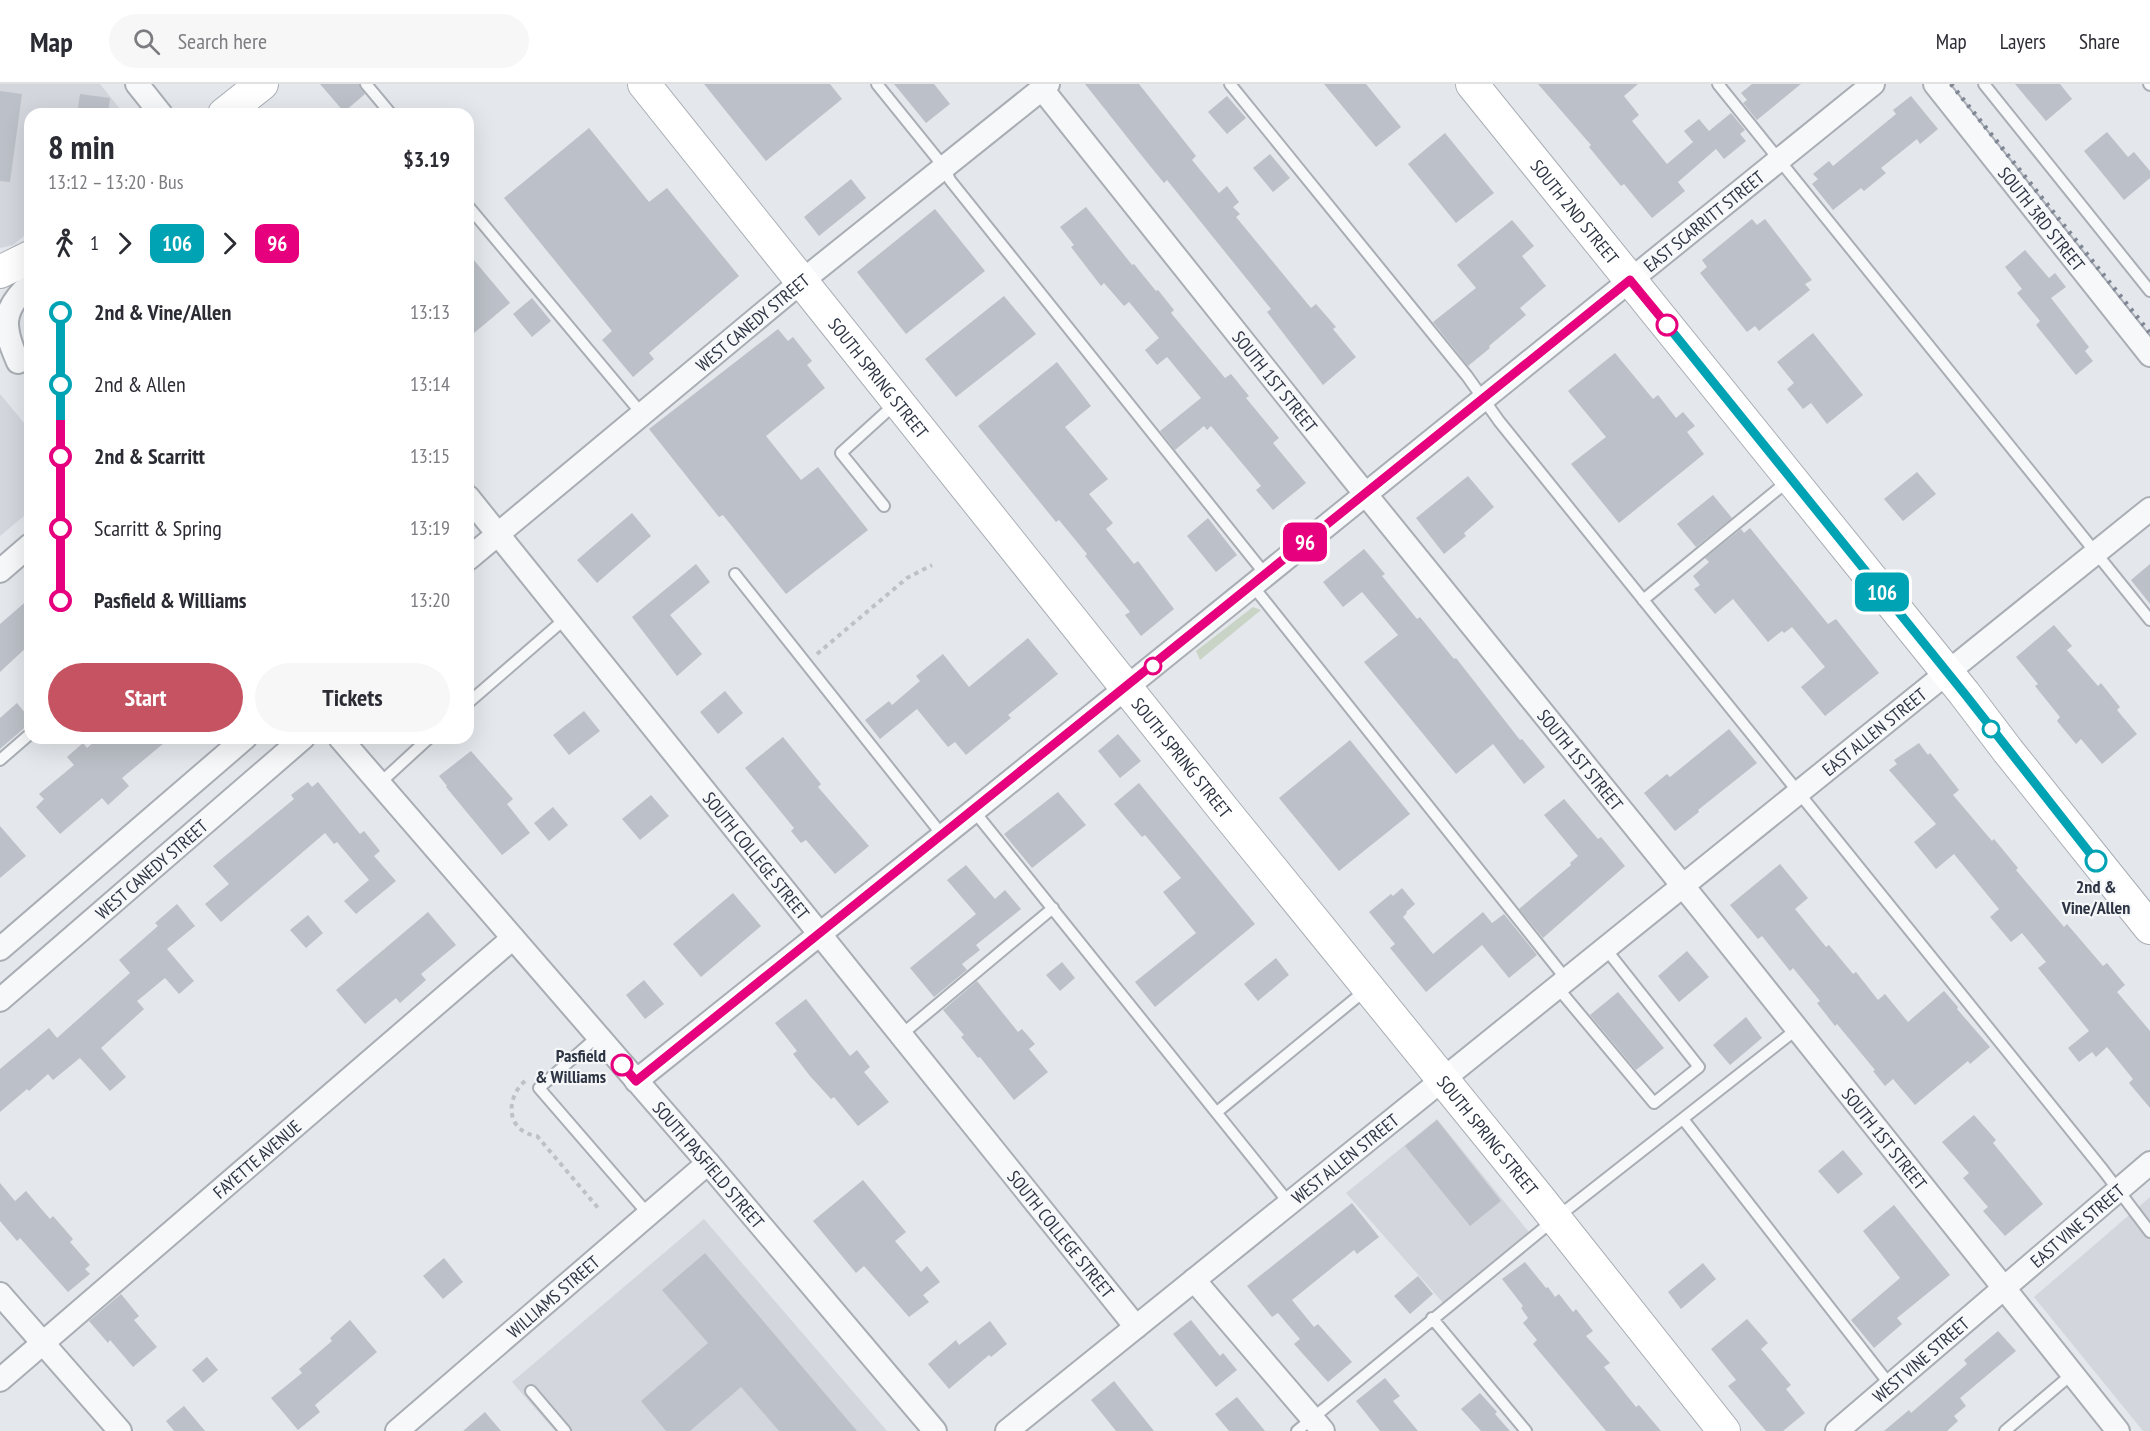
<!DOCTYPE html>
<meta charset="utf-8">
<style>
:root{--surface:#fff;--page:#f7f7f7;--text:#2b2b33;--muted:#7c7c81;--line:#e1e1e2;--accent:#c65361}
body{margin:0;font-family:"PT Sans Narrow",sans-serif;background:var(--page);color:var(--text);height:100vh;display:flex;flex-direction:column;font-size:22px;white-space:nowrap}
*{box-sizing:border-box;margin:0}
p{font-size:20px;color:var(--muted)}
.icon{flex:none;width:33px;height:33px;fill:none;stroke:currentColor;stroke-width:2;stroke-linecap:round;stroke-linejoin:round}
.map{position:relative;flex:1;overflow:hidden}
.panel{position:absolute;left:24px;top:24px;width:450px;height:636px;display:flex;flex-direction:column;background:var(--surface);border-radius:18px;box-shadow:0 6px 24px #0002}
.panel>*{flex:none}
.badge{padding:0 12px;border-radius:9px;font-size:21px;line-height:39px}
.map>.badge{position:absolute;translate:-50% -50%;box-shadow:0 0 0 3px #fff}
.legs{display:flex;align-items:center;gap:9px;height:66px;padding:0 24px;font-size:20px}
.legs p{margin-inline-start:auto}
.overview{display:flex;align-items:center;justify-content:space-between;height:102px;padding:0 24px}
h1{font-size:33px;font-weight:800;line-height:45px}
.primary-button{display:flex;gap:12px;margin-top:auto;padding:12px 24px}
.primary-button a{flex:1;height:69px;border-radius:36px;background:var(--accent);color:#fff;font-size:24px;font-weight:800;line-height:69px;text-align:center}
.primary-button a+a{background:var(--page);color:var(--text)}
ul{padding:0 24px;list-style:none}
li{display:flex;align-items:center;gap:21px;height:72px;font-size:22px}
li i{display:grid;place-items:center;width:9px;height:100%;margin:0 8px;background:currentColor}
li i::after{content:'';width:15px;height:15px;margin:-8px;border:4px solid;border-radius:50%;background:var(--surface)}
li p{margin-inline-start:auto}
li:first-child i{background:linear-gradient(#0000 50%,currentColor 0)}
li:last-child i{background:linear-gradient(currentColor 50%,#0000 0)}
header{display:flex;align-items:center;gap:36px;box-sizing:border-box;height:84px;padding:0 30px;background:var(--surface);border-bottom:2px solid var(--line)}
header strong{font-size:28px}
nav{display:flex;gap:33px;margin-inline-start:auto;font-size:21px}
.search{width:420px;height:54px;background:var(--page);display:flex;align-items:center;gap:15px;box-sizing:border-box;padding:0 21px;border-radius:33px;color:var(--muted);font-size:22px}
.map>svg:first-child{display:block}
.built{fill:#d3d6dd}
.green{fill:#c9d4c6}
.building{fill:#bcc0c8}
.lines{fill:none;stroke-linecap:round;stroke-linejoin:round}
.lane-casing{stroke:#a9aeb5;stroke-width:14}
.street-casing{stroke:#a9aeb5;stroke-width:26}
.secondary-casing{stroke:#a9aeb5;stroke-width:34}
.path{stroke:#bec1c7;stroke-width:4;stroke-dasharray:4.5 4.5;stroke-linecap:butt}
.lane{stroke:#f7f8fa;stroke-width:10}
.street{stroke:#f7f8fa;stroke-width:22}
.secondary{stroke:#fff;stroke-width:32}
.rail{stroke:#7f8694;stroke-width:4.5;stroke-dasharray:3 6;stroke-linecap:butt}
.line-1-casing{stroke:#fff;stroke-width:14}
.line-2-casing{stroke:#fff;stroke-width:14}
.line-1{stroke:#00a3b4;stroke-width:9}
.line-2{stroke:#e6007e;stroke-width:9}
.stop-2-dot{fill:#fff;stroke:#e6007e;stroke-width:3}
.stop-1-dot{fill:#fff;stroke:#00a3b4;stroke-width:3}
.labels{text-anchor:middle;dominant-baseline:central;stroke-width:4.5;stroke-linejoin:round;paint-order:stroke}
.street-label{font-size:18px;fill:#2d3443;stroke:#f4f6f8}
.stop-label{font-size:18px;font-weight:bold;fill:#2d3443;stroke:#f4f6f8}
</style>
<header>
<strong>Map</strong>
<div class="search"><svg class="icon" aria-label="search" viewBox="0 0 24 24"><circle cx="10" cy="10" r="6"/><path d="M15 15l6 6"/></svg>Search here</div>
<nav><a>Map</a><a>Layers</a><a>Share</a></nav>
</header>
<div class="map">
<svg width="2150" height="1347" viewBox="0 0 2150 1347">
<rect width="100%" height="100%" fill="#e4e7eb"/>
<path class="built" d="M0,0H100L124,30H30V147L13,161L0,164Z
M0,310L30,346V427L0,452Z
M1437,1035L1537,1158L1452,1229L1346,1109Z
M2150,1113V1347H2143L2034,1213Z
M704,1135L887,1347H555L512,1298Z"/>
<path class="green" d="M1253,523L1261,526L1200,576L1196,567Z"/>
<path class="building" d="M320,0H359L365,10L344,28Z
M704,0H830L842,15L766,77Z
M894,0H934L950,20L926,39Z
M1085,0H1139L1196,72L1192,76L1219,109L1227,102L1239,118L1233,123L1240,130L1236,133L1311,224L1316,220L1336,243L1333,245L1356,273L1323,301L1267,228L1271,225L1167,96L1164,99L1146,77Z
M1324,0H1366L1401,43L1376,63Z
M1538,0H1638L1624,12L1639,31L1632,37L1667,80L1693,58L1684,47L1699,35L1709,47L1731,29L1745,46L1740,50L1746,57L1724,75L1716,65L1678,98L1685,107L1652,134L1624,100L1621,102L1589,63L1591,61Z
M1752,0H1801L1757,36L1743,19L1747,16L1741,9Z
M2015,0H2060L2072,15L2046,37Z
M0,7L22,10L10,98L0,97Z
M80,10L110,14L108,30H77Z
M1227,12L1246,34L1227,50L1208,28Z
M1911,12L1938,45L1920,60L1917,55L1881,84L1886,89L1864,107L1861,104L1833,126L1812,100L1818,95L1813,90L1829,77L1833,82L1896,30L1893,26Z
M589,44L649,118L667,104L739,192L649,269L654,275L633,293L602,256L612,247L504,114Z
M2107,48L2128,73L2134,68L2150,87V94L2124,116L2084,67Z
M1445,49L1494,109L1456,139L1408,80Z
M1270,70L1290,94L1273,108L1253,84Z
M851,95L866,114L819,152L804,133Z
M1086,123L1132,181L1134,180L1156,207L1158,206L1174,226L1171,229L1225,294L1231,290L1249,312L1246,314L1279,354L1273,359L1306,399L1273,426L1256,406L1261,402L1211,342L1207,346L1204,342L1175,366L1160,347L1201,314L1167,273L1157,281L1145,266L1159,254L1129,218L1124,222L1104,199L1101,202L1071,163L1074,161L1060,143Z
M935,125L985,187L906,250L857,188Z
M1752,135L1757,141L1765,135L1812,196L1805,200L1810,206L1759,247L1755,242L1747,248L1700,189L1707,183L1702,176Z
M1512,136L1534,162L1522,172L1546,202L1520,224L1526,231L1489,262L1490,264L1468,282L1433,238L1476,204L1457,181Z
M2025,166L2049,194L2055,189L2066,203L2051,214L2089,263L2085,267L2093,277L2076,291L2036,241L2040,237L2017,209L2022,205L2005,183Z
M468,169L510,219L468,254Z
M1004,212L1036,250L956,313L925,275Z
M532,214L551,237L532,253L513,230Z
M778,245L788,257L793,253L812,277L807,281L825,304L766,352L801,396L818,383L868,446L786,510L723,431L719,433L649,345Z
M1813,249L1863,311L1827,340L1811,319L1803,325L1787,305L1794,299L1777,278Z
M1615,269L1653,315L1658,311L1676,334L1683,328L1695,342L1687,348L1704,370L1619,439L1571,380L1606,353L1568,307Z
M1057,278L1091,322L1065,343L1108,395L1089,410L1113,439L1106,445L1134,480L1138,477L1174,525L1141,552L1125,531L1130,528L1085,472L1087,470L1059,436L1056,438L978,342Z
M1917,388L1936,410L1903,437L1884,415Z
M1468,392L1494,423L1464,449L1466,452L1444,470L1416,434Z
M1713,411L1732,434L1696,463L1677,440Z
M632,429L651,452L597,499L577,476Z
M1208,434L1237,471L1216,488L1187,452Z
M1750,444L1828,540L1836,535L1879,589L1825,632L1801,603L1825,583L1792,543L1784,549L1782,547L1768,558L1733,515L1715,530L1694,505L1700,501L1693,492L1709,478L1705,474L1741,445L1744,449Z
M1364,465L1385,490L1382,492L1417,535L1420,533L1454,575L1456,574L1520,656L1522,655L1545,683L1524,700L1493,660L1456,690L1364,578L1398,551L1362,508L1343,523L1323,498Z
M696,480L710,498L670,531L702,570L677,592L632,533Z
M2150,480V520L2131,496Z
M30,514V560L0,588V540Z
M2054,541L2072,562L2067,566L2098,602L2101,599L2120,623L2117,626L2137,650L2102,680L2081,655L2076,660L2057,637L2060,633L2035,602L2038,600L2016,573Z
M1028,554L1058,590L1008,631L1011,634L966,671L955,658L948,663L917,625L880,655L865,636L889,617L892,621L920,597L916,592L943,570L969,603Z
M725,607L743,629L718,650L700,628Z
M17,619L30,635V639L0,665V634Z
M584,627L600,647L569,671L553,651Z
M1729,645L1757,679L1698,726L1699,728L1675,747L1644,709L1667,690L1670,693Z
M1118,650L1141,677L1120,694L1098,667Z
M783,653L821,700L818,703L869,762L835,790L806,756L801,759L791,747L794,744L745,684Z
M99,654H170L122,694L129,702L108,721L102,714L60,750L36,723L44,715L39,710L74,681L67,673L83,659L87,664Z
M1350,656L1410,730L1339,787L1279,714Z
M1919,659L1928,671L1930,669L1959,706L1953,711L1992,757L1994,755L2018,784L2016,786L2064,843L2067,840L2103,882L2107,879L2125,901L2117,908L2150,947V1024L2129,999L2133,995L2107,963L2096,973L2092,968L2079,978L2068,964L2089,947L2038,884L2046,878L2022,849L2011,858L1990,833L1999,825L1954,770L1936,785L1914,758L1936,740L1889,686L1897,680L1894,676Z
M471,667L513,715L507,720L530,749L502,771L446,703L447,702L439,692Z
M308,698L312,703L318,698L360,750L364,747L380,767L374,772L396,797L356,830L344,817L369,796L337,758L334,760L325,749L221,838L205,820L229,800L213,782L294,715L291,711Z
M1139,699L1255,840L1155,923L1135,898L1196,849L1163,808L1181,794L1145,751L1142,753L1114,720Z
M1058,708L1086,741L1032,784L1004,750Z
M651,711L669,732L640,756L622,735Z
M1564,715L1598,755L1601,753L1625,782L1543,854L1519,825L1571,781L1570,779L1578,772L1544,731Z
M553,723L568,741L549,757L534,739Z
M0,742L26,772L0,794Z
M1780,780L1808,814L1795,825L1826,863L1829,861L1853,890L1856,888L1878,916L1885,910L1908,938L1944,907L1958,923L1957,925L1990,963L1970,980L1968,977L1915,1021L1893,995L1885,1002L1873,987L1875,986L1837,940L1835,942L1817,919L1820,917L1793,884L1790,887L1762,852L1758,855L1730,821Z
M966,781L995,815L1005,806L1021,825L976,861L980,866L962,880L967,886L934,913L910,884L976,830L947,796Z
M1402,804L1415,820L1406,828L1407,829L1403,833L1433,870L1483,828L1492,839L1504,830L1537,871L1509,894L1482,861L1426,908L1390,864L1395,860L1369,828L1391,810L1393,812Z
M733,809L761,842L701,893L673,860Z
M177,820L195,842L167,865L194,897L179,910L165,894L137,917L144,925L101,964L126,993L110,1007L80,974L53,996L48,990L29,1007L27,1005L0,1028V985L49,944L57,954L130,889L119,876L158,842L155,839Z
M428,828L456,861L421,890L426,896L400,919L396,914L365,940L336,906Z
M308,831L323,849L306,864L290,846Z
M1687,867L1709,893L1679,918L1658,892Z
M1276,874L1289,891L1258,917L1244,900Z
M1062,878L1075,894L1060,907L1046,891Z
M644,896L664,920L645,935L626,911Z
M977,897L1018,948L1022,945L1035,960L1029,965L1048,988L1014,1016L980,973L978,974L961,953L964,951L943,926Z
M1618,908L1664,964L1636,986L1590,931Z
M806,915L850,972L857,966L870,983L864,988L889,1018L858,1042L834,1013L831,1015L810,992L793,970L797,967L775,939Z
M1746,933L1762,954L1730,981L1713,961Z
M1974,1031L1996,1056L1993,1059L2043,1120L2005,1152L1983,1127L1988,1123L1963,1094L1969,1089L1942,1058Z
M1437,1036L1501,1117L1470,1142L1405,1062Z
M1843,1066L1863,1090L1838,1110L1818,1087Z
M863,1096L906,1148L895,1157L921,1188L927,1182L940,1198L923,1211L929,1218L909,1233L864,1182L856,1189L813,1137Z
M0,1099L15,1117L26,1107L50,1135L53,1132L73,1155L70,1158L90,1181L85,1185L90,1190L68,1208L20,1154L17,1157L0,1137Z
M1352,1119L1379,1153L1357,1170L1354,1166L1292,1216L1314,1243L1318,1240L1352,1278L1328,1298L1294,1260L1300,1255L1278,1229L1272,1233L1247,1202Z
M1894,1121L1950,1191L1897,1234L1902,1240L1874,1264L1851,1236L1900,1194L1863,1147Z
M705,1169L857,1347H779L741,1303L690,1347H666L641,1317L708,1259L662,1206Z
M444,1174L463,1198L443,1215L423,1192Z
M1525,1178L1546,1204L1548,1203L1555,1213L1559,1210L1573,1228L1576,1225L1593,1247L1586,1252L1610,1279L1604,1283L1636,1323L1639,1321L1661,1347H1606L1533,1260L1537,1256L1523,1239L1528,1234L1521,1224L1523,1222L1502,1195Z
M1703,1179L1716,1195L1681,1225L1668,1208Z
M1418,1192L1433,1210L1410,1230L1394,1212Z
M121,1210L139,1232L134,1236L157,1263L133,1283L110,1256L108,1259L89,1237Z
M1747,1235L1768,1259L1761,1265L1791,1301L1786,1305L1805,1329L1783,1347H1766L1728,1302L1736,1296L1711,1265Z
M350,1236L377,1268L315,1321L320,1328L298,1346L271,1314L302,1289L299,1285L332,1257L330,1254Z
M1191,1236L1220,1272L1223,1269L1237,1286L1216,1303L1173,1250Z
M990,1237L1007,1260L991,1273L989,1271L949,1305L928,1280L956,1256L959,1261Z
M1998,1247L2016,1267L1960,1314L1966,1322L1954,1332L1958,1337L1947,1347H1884L1909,1326L1911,1329L1967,1280L1964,1276Z
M207,1273L218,1286L203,1299L192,1286Z
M1385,1294L1400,1312L1393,1317L1418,1347H1380L1356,1317Z
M1114,1297L1154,1347H1116L1091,1316Z
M1480,1309L1497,1328L1495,1330L1510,1347H1481L1461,1325Z
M1237,1313L1265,1347H1229L1215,1330Z
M184,1322L205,1347H174L166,1337Z
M485,1328L501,1347H463Z"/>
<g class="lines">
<defs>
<path id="lane" d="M366,0L391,30
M877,0L944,83L950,96L1265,490
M1230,0L1467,292L1499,337L2103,1086L2150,1148
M1718,0L2150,536
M1984,0L2150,207
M2149,0L2150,1
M468,122L642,330
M884,422L841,369L895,320
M735,490L943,752
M1252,501L1566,895
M1643,516L1788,397
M468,619L566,534
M0,676L30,650
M380,699L429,654
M974,727L1289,1119
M1557,903L1654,1019L1699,983L1605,864
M901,951L1053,824
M597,953L539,1004L648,1130
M1217,1028L1367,905
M1683,1035L1890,1301
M1432,1234L1526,1347
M531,1307L565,1347
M1297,1347L1555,1135L1797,945
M2005,1347L2072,1290"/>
<g id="street">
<path d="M137,0L161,30"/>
<path id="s1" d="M1935,0L2150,271"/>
<path id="s2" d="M1042,5L1350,391L1700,823L2118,1347"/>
<path d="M18,278C3,244 0,227 30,200"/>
<path id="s3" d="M468,413L1136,1243"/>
<path id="s4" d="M468,475L802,197L1048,0"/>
<path d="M0,487L30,461"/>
<path id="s5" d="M340,654L708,1079L935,1347"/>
<path d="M0,865L245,654"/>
<path id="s6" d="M0,916L303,654"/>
<path id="s7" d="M636,997L960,738L1873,0"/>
<path d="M1194,1196L1323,1347"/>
<path d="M0,1210L120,1347"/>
<path id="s8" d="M0,1296L513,854"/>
<path id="s9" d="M397,1347L708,1079"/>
<path id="s10" d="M1007,1347L2150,425"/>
<path id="s11" d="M1837,1347L2150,1079"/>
</g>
<g id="secondary">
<path id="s12" d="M644,0L1224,726L1539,1114L1724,1347"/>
<path id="s13" d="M1472,0L1964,609L2008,667L2150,844"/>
<path d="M224,30L262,0"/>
<path d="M0,188L30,173"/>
</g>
</defs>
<use href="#lane" class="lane-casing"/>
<use href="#street" class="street-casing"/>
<use href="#secondary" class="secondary-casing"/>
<path class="path" d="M817,570L907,494L932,481
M525,997C505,1014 506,1048 537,1052L599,1125"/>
<use href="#lane" class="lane"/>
<use href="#street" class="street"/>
<use href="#secondary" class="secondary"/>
<path class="rail" d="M1951,0L2150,249"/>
</g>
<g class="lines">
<defs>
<path id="line-1" d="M1667,241L1964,609L2096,777"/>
<path id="line-2" d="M622,981L636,997C969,732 1298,462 1630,196L1667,241"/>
</defs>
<use href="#line-1" class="line-1-casing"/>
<use href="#line-2" class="line-2-casing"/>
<use href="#line-1" class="line-1"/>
<use href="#line-2" class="line-2"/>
</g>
<g class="stop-2-dot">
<circle cx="1667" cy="241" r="10"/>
<circle cx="1153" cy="582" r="8"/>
<circle cx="622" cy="981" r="10"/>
</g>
<g class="stop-1-dot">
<circle cx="1991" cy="645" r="8"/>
<circle cx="2096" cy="777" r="10"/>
</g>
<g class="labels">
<g class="street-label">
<text stroke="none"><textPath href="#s13" startOffset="164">SOUTH 2ND STREET</textPath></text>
<text stroke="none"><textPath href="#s1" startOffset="172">SOUTH 3RD STREET</textPath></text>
<text stroke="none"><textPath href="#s7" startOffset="1371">EAST SCARRITT STREET</textPath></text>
<text stroke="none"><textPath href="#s4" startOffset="370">WEST CANEDY STREET</textPath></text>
<text stroke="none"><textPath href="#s12" startOffset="376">SOUTH SPRING STREET</textPath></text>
<text stroke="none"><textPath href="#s2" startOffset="374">SOUTH 1ST STREET</textPath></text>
<text stroke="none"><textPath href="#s10" startOffset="1114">EAST ALLEN STREET</textPath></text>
<text stroke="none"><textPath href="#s12" startOffset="862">SOUTH SPRING STREET</textPath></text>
<text stroke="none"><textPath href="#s2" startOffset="860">SOUTH 1ST STREET</textPath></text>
<text stroke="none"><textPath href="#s3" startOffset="460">SOUTH COLLEGE STREET</textPath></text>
<text stroke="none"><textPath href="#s6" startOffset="200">WEST CANEDY STREET</textPath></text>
<text stroke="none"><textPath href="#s12" startOffset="1348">SOUTH SPRING STREET</textPath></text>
<text stroke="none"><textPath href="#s2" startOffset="1346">SOUTH 1ST STREET</textPath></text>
<text stroke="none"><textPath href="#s10" startOffset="434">WEST ALLEN STREET</textPath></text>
<text stroke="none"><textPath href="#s8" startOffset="339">FAYETTE AVENUE</textPath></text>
<text stroke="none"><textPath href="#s5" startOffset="564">SOUTH PASFIELD STREET</textPath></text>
<text stroke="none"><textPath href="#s11" startOffset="316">EAST VINE STREET</textPath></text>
<text stroke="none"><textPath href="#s3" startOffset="946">SOUTH COLLEGE STREET</textPath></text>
<text stroke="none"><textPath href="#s9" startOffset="206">WILLIAMS STREET</textPath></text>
<text stroke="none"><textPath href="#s11" startOffset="110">WEST VINE STREET</textPath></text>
</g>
<g class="stop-label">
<text x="2096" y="802">2nd &amp;<tspan x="2096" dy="21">Vine/Allen</tspan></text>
<text x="606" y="971" text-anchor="end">Pasfield<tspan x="606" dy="21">&amp; Williams</tspan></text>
</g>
</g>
</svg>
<b class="badge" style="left:1882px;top:508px;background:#00a3b4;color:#fff">106</b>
<b class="badge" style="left:1305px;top:458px;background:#e6007e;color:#fff">96</b>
<section class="panel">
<div class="overview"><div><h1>8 min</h1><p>13:12 – 13:20 · Bus</p></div><b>$3.19</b></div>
<div class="legs"><svg class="icon" aria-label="walk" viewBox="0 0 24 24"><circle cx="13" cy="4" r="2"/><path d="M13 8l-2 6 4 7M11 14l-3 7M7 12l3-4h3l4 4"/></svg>1<svg class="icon" aria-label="forward" viewBox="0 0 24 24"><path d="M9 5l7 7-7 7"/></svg><b class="badge" style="background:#00a3b4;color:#fff">106</b><svg class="icon" aria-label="forward" viewBox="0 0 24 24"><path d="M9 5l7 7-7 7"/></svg><b class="badge" style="background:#e6007e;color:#fff">96</b></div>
<ul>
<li><i style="color:#00a3b4"></i><b>2nd &amp; Vine/Allen</b><p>13:13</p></li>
<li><i style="color:#00a3b4"></i><span>2nd &amp; Allen</span><p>13:14</p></li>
<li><i style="color:#e6007e"></i><b>2nd &amp; Scarritt</b><p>13:15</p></li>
<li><i style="color:#e6007e"></i><span>Scarritt &amp; Spring</span><p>13:19</p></li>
<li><i style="color:#e6007e"></i><b>Pasfield &amp; Williams</b><p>13:20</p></li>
</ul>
<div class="primary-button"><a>Start</a><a>Tickets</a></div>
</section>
</div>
